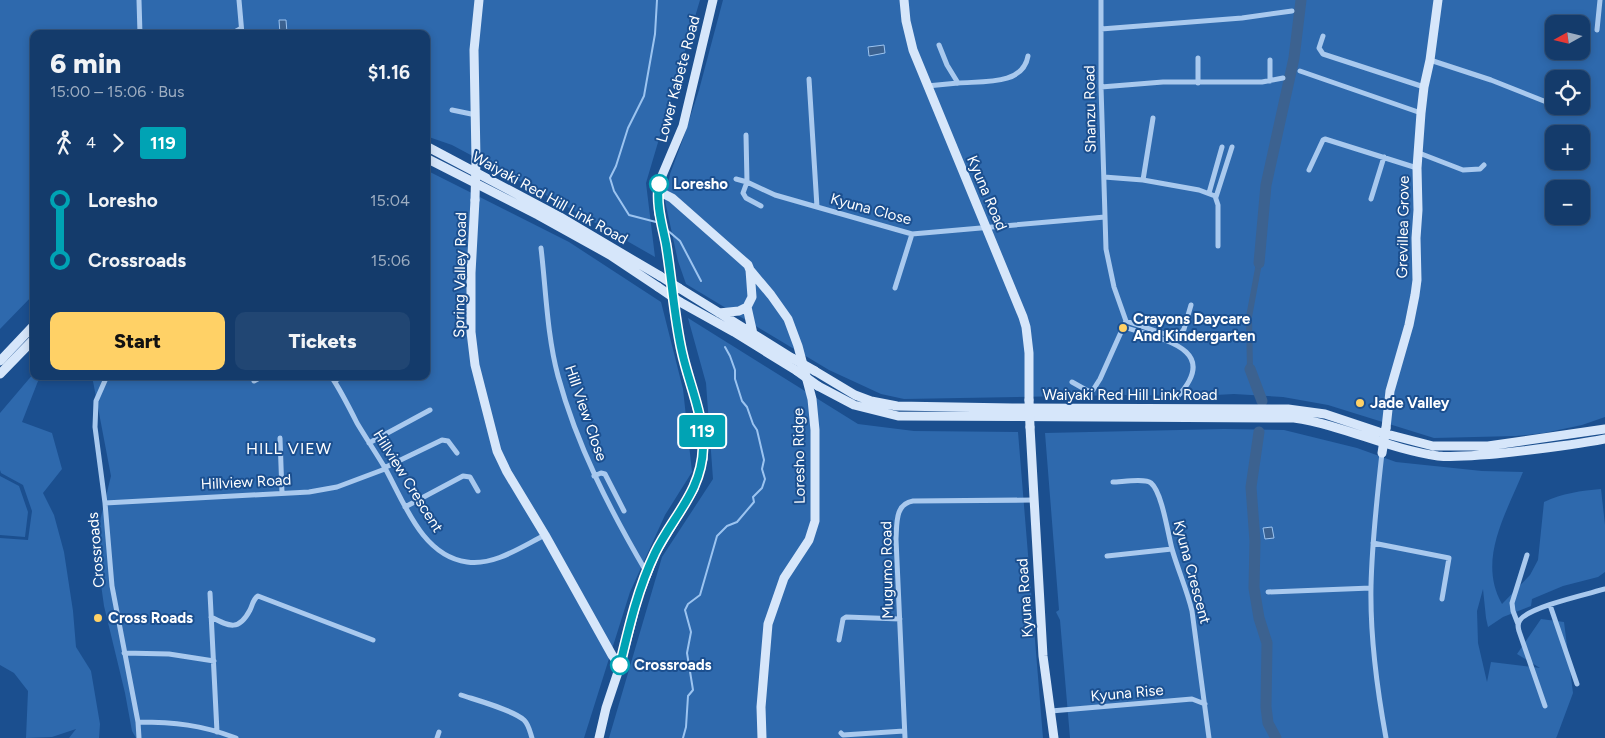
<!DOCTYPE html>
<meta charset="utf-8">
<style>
:root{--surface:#143b6b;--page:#214673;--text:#f1f3f6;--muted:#9dadc1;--line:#33557e;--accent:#ffd166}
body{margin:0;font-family:Figtree,sans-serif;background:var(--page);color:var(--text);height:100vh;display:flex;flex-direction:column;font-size:19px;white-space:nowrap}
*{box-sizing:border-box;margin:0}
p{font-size:16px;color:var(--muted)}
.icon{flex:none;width:28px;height:28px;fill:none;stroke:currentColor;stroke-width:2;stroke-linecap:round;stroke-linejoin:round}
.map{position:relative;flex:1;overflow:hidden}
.panel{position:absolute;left:30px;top:30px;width:400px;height:350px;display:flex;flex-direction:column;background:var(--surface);border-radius:10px;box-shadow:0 2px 8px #0003,0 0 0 1px var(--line)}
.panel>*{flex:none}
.badge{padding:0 10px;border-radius:4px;font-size:18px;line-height:32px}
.needle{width:32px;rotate:262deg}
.fabs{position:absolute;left:1545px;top:15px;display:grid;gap:10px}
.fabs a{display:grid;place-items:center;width:45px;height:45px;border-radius:10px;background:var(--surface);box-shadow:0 2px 8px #0003,0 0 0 1px var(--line);font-size:25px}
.map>.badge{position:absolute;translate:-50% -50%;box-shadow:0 0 0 2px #fff}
.legs{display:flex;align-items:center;gap:8px;height:55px;padding:0 20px;font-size:16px}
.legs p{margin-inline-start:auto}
.summary{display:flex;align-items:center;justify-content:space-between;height:85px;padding:0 20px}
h1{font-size:28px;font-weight:800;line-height:38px}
.primary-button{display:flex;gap:10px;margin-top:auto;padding:10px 20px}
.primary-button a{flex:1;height:58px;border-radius:10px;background:var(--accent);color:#111;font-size:20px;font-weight:800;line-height:58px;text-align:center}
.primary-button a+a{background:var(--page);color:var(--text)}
ul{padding:0 20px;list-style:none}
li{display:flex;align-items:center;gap:18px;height:60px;font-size:19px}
li i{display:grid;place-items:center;width:8px;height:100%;margin:0 6px;background:currentColor}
li i::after{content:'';width:12px;height:12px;margin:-6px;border:4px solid;border-radius:50%;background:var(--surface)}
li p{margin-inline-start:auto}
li:first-child i{background:linear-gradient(#0000 50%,currentColor 0)}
li:last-child i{background:linear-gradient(currentColor 50%,#0000 0)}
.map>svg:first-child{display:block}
.green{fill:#2e69ad;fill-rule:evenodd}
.water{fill:#3c6290;stroke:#9cc4f0}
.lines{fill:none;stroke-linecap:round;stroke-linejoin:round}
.stream{stroke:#9cc4f0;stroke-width:2}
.canal{stroke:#3c6290;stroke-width:6}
.river{stroke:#3c6290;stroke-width:11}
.street{stroke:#a9c9ee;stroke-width:5}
.secondary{stroke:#d6e6fa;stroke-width:9}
.secondary-bridge{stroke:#d6e6fa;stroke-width:9}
.line-1-casing{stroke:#fff;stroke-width:11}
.line-1{stroke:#00a3b4;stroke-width:8}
.stop-1-dot{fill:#fff;stroke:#00a3b4;stroke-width:2.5}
.poi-dot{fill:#ffd166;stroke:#1b4f8f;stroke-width:2}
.labels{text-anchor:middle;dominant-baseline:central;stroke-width:4;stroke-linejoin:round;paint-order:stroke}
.street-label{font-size:15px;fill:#fff;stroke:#1b4f8f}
.stop-label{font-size:15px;font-weight:bold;fill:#fff;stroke:#1b4f8f;text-anchor:start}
.poi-label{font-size:15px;font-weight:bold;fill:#fff;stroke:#1b4f8f;text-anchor:start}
.neighbourhood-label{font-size:16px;letter-spacing:1px;fill:#fff;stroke:#1b4f8f}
</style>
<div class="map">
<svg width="1605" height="738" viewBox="0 0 1605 738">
<rect width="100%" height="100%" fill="#1b4f8f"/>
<path class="green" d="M0,0H700L646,183L655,257L564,205L452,145L426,136V34H34V294L0,329Z
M723,0H1605V417L1582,425L1544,433L1516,436L1434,438L1328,405L1283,397L1234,394L1197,396L1126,395L904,399L881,394L829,370L686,284L678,261L665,201L670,174L683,139L699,90ZM1554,24H1581V51H1554ZM1554,79H1581V106H1554ZM1554,134H1581V161H1554ZM1554,189H1581V216H1554Z
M426,170L569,242L661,302L683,389L692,472L665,515L630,592L584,738H136L132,731L125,693L104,606L95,541L111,476L92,376H426Z
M688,318L858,424L914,431L1018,432L1043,738H609L662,557L713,479L706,383Z
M34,373V376H40L22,422L52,433L62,469L43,493L54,515L64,552L73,611L76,647L91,671L100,724L99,738H69L76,729L52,737L26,738L28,691L14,673L0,665V538L28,540L32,511L23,485L1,473L0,470V413Z
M1224,429L1284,430L1357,448L1396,462L1482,471L1523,472C1506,514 1477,560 1502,604L1530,575L1538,560L1544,502C1562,493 1581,491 1601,489L1605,525V572L1598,577L1563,586L1532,599L1531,606L1503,617L1488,627L1486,618L1483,589L1477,611L1478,643L1487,682L1491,662L1540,668L1517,654L1541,619L1564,622L1573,693L1557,736L1556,738H1070L1060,620L1056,612L1059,610L1045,433Z
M0,476L19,486L28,512L25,537L0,535Z"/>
<path class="water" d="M279,20H286L287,33L280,34Z
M884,45L885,53L869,56L868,47Z
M1272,527L1274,538L1265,539L1263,528Z"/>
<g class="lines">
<path class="stream" d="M656,222L629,215L614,191L610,178L616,166L628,128L644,96L655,34L657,0
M666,229L680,241L701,281
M683,738L686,727L688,696L693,690L687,653L691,632L685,610L688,604L700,595L717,536L727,526L737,522L754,502L753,497L762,488L765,479L762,469L764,460L757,430L753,424L747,407L742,401L735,379V370L730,356L725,347"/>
<path class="canal" d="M1250,369L1249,317L1259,263"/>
<path class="river" d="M1259,263L1266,185L1294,58L1301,0
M1250,369L1262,401
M1259,432L1251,487L1255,541L1254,588L1259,618L1267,643L1266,707L1268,723L1276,738"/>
<path class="street" d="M139,0L140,34
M239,0L242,34
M1101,29L1242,18L1292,11
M1597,30L1600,0
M231,34L240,29
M1323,36L1319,48L1323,54L1424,87
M939,45L947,65L958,83
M1430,60L1491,80L1554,105
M1300,71L1421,113
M809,79L817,207L912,234L1105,217
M1270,81V60
M1198,83V58
M927,86C938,85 948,84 958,83C982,81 1023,86 1028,56
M1101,87L1163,82H1262L1283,78
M452,110L476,115
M746,135L747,182L743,193L746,198L761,206
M1419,153L1463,170L1480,169L1484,165
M1309,170L1323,140L1325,139L1417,168
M1104,177L1143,180L1199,190L1215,196L1218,205V246
M736,179L747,182L775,195L817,207
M1143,180L1153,118
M1209,193L1222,147
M1216,197L1232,147
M1371,199L1384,157
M541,248C546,290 547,335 558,376C577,446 610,510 647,573
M895,288L912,234
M1126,321L1171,336H1179L1184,329L1191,305
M1124,327C1160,339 1222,348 1178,396
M107,376L96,401L95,427L105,503L112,586L138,722L139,738
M331,376C341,391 349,407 357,423C366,438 376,453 385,468C404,502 422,556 467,562C494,566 521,547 545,535
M254,381L263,376
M334,381L344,376
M1072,382L1088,391L1093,390L1100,379L1126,321L1114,287L1106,249L1101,87V0
M280,438L282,493
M369,443L430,410
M1382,453C1377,497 1372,541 1371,586C1370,636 1377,689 1386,738
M384,468L442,440L448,441L457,453
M594,476L601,473L605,474L624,511
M1113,482C1121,482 1145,478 1151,483C1162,492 1168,534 1172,549C1178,570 1187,590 1192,611L1209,738
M105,503L309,492L337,487L385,469
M405,507L463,476L470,477L478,491
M1373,543L1449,558L1442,599
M1107,556L1172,549
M1268,592L1371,588
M210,593L217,732
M1550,605L1577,684
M211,617C230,627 239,631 250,610C253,604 253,599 258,596L373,640
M1518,624L1513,611L1512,603L1527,555
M839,640L843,619L846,617L900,619
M124,653L169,654L214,661
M461,695C476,700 513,710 524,720C529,725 530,732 532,738
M1545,706L1519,631C1518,627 1517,624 1520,620C1529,607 1588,594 1605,589
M1051,711L1192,699L1205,704
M138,722C174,722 202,725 236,738
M841,733L843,735L904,731
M437,738L439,732
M905,738L896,539C897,523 895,504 913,501L1033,500"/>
<path class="secondary" d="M904,0L906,21L913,50L1023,317L1026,327L1029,353V400
M426,146L560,217L660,276
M426,158L538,215L610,255L658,287
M476,159L474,50L479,0
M658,191L672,198L748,265L750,270L771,295L788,319L798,346L812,399L815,430V521L809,540L784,578L768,624L761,707L762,738
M475,200L471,273V332L475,365L497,451L507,472L545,535L612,655L620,666
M750,270L752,297L747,307L753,334
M679,288L792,358
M680,302L734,332L797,371
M719,313L739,311L747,307
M0,361L34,325
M815,371L855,395L871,401L897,406L1012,408L1288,409L1325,414L1379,432L1433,446H1488L1605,429
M0,374L34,339
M818,386L854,405L898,416L1294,418C1343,425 1388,449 1438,456C1456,458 1477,455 1495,454C1532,450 1569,446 1605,439
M1030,427L1043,656L1054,738
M1386,428L1390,391L1409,325L1415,295L1417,280L1416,238L1418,210L1417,168L1421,113L1424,87L1430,60L1438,0
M599,738L606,708L620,666L638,597L655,554L694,489L703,459V435L695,399L687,373L678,332L666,243L659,214L658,195L661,178L683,126L713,0"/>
<path class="secondary-bridge" d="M475,200L476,159
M660,276L679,288
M658,287L680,302
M792,358L815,371
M797,371L818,386
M1029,400L1030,427
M1382,453L1386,428"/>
</g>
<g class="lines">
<defs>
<path id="line-1" d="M620,665C629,627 638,588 655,553C673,516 702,491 703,448C704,415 689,384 682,352C674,317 672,280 666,244C662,224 656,205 659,184"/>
</defs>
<use href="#line-1" class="line-1-casing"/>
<use href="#line-1" class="line-1"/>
</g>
<g class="stop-1-dot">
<circle cx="659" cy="184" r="9"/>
<circle cx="620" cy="665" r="9"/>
</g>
<g class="poi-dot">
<circle cx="1123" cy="328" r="5"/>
<circle cx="1360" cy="403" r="5"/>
<circle cx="98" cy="618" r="5"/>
</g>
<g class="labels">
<g class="street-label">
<text transform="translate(678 79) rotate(-75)">Lower Kabete Road</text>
<text transform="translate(1090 109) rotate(-91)">Shanzu Road</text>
<text transform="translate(987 193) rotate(67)">Kyuna Road</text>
<text transform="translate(550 198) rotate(29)">Waiyaki Red Hill Link Road</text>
<text transform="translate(871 209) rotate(15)">Kyuna Close</text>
<text transform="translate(1403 227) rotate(-89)">Grevillea Grove</text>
<text transform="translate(460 275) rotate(-89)">Spring Valley Road</text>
<text x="1130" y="395">Waiyaki Red Hill Link Road</text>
<text transform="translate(586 413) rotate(71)">Hill View Close</text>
<text transform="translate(799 456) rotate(-91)">Loresho Ridge</text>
<text transform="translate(408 481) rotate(58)">Hillview Crescent</text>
<text transform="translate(246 482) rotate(-3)">Hillview Road</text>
<text transform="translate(96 550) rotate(-95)">Crossroads</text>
<text transform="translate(887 570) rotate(-91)">Mugumo Road</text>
<text transform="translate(1192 572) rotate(75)">Kyuna Crescent</text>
<text transform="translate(1025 598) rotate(-94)">Kyuna Road</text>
<text transform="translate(1127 693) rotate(-5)">Kyuna Rise</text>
</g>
<g class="stop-label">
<text x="673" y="184">Loresho</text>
<text x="634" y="665">Crossroads</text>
</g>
<g class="poi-label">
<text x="1133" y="319">Crayons Daycare<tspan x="1133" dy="17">And Kindergarten</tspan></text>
<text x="1370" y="403">Jade Valley</text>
<text x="108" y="618">Cross Roads</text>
</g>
<g class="neighbourhood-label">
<text x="289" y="448">HILL VIEW</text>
</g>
</g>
</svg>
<div class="fabs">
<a><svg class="needle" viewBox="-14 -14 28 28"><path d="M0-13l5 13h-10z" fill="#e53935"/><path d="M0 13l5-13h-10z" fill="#9dadc1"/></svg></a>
<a><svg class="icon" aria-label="locate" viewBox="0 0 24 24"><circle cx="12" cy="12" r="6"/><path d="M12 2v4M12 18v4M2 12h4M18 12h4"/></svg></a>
<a>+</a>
<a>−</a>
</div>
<b class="badge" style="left:702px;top:431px;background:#00a3b4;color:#fff">119</b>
<section class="panel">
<div class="summary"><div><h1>6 min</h1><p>15:00 – 15:06 · Bus</p></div><b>$1.16</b></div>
<div class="legs"><svg class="icon" aria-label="walk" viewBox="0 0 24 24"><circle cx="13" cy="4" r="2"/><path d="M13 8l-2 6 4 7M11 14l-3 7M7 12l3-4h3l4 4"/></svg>4<svg class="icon" aria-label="forward" viewBox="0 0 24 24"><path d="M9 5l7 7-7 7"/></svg><b class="badge" style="background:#00a3b4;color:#fff">119</b></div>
<ul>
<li><i style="color:#00a3b4"></i><b>Loresho</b><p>15:04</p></li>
<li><i style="color:#00a3b4"></i><b>Crossroads</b><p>15:06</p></li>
</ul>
<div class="primary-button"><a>Start</a><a>Tickets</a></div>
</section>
</div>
